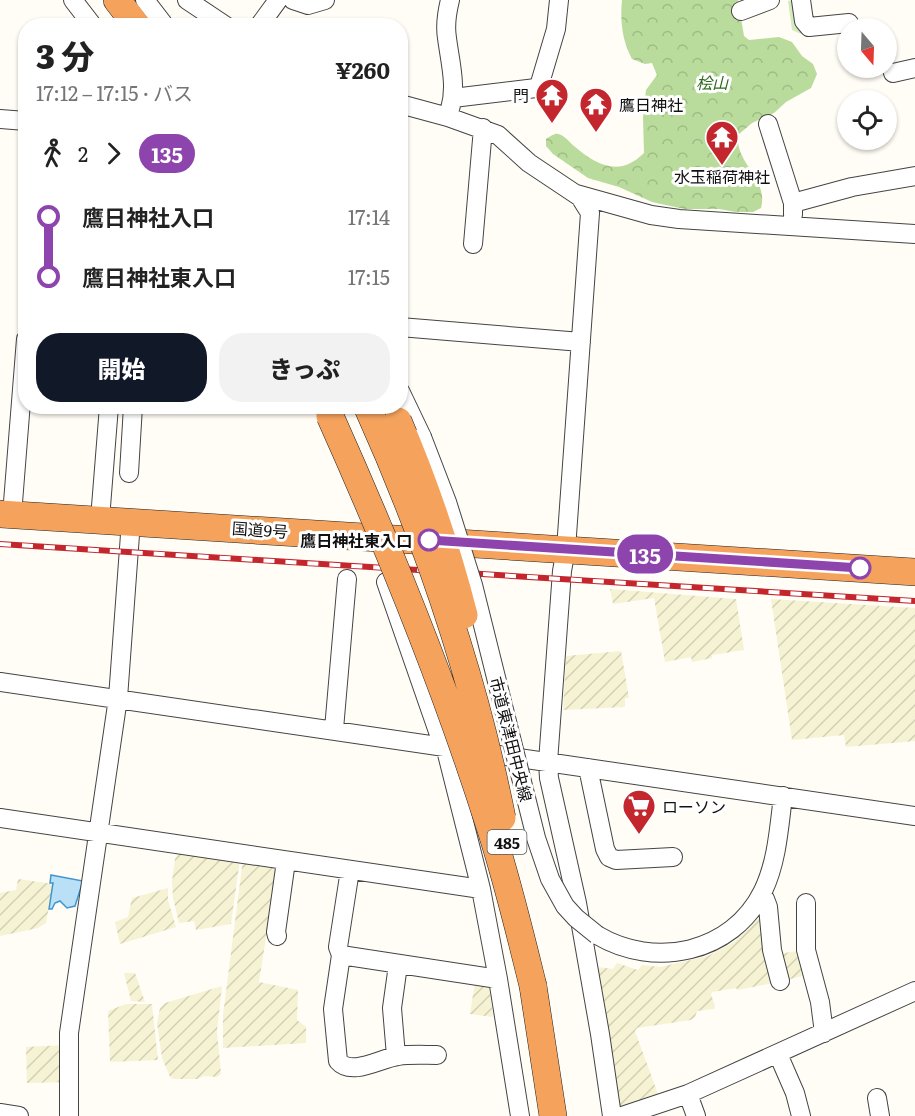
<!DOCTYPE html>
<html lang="ja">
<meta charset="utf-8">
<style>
:root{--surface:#fff;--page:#f2f2f2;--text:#222;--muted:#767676;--accent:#111827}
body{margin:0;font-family:Literata,"Noto Sans JP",serif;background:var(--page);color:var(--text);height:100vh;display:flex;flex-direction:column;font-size:22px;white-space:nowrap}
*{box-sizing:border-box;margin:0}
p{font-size:20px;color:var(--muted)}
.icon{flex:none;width:33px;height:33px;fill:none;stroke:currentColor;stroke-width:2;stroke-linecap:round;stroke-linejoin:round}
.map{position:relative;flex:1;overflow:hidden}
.details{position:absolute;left:18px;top:18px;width:390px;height:396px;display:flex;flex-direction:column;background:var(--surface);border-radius:24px;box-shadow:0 2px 4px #0004}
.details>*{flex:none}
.badge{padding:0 12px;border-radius:20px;font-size:21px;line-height:39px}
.needle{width:39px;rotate:161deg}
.fabs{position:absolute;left:837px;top:18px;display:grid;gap:12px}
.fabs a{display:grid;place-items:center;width:60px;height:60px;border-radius:50%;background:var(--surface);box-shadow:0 2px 4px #0004;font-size:30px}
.map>.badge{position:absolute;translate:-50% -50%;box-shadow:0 0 0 3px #fff}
.legs{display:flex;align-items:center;gap:9px;height:66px;padding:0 18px;font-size:20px}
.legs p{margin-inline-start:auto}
.headline{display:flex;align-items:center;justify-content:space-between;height:102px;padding:0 18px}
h1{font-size:33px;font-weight:800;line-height:45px}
.cta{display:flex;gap:12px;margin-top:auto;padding:12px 18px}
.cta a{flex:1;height:69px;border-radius:24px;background:var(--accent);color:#fff;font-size:24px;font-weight:800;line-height:69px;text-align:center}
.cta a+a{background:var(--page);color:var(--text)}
ul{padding:0 18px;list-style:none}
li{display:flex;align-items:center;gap:21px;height:60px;font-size:22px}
li i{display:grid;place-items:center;width:9px;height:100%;margin:0 8px;background:currentColor}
li i::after{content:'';width:15px;height:15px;margin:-8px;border:4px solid;border-radius:50%;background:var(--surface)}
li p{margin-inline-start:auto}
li:first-child i{background:linear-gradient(#0000 50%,currentColor 0)}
li:last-child i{background:linear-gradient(currentColor 50%,#0000 0)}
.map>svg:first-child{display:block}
.farmland{fill:url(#farmland-furrows)}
.grass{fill:url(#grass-tufts)}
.forest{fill:url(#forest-crowns)}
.water{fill:#b9e0f7;stroke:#3f96cf;stroke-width:1.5}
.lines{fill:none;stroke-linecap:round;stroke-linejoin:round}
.minor-casing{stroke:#444;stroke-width:20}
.highway-casing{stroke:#222;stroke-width:28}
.minor{stroke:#fff;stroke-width:18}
.highway{stroke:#f5a25d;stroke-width:27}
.rail-casing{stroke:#c4262e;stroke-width:6}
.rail{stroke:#fff;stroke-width:4;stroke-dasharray:11;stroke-linecap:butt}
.minor-bridge-casing{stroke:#444;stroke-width:20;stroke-linecap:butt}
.highway-bridge-casing{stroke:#222;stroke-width:28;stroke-linecap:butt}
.minor-bridge{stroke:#fff;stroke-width:18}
.highway-bridge{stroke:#f5a25d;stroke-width:27}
.line-1-casing{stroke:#fff;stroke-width:14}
.line-1{stroke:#8e44ad;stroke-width:9}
.stop-1-dot{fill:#fff;stroke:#8e44ad;stroke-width:3}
.labels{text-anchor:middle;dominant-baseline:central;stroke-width:6;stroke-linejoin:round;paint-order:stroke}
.shield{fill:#fff;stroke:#585858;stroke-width:1.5}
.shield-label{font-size:15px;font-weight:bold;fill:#111}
.park-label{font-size:16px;font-style:italic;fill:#2f6b1f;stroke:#fff}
.poi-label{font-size:16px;fill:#111;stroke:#fff;text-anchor:start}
.street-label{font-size:16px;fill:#111;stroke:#fff}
.stop-label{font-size:16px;font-weight:bold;fill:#111;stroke:#fff;text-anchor:end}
</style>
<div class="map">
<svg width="915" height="1116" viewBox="0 0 915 1116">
<defs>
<pattern id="farmland-furrows" width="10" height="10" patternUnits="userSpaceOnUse" patternTransform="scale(1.5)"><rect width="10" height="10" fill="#f6f3d4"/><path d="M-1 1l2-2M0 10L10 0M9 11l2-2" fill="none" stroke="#d2cfb5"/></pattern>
<pattern id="grass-tufts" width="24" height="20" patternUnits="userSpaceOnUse" patternTransform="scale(1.5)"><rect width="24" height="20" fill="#d5ebbd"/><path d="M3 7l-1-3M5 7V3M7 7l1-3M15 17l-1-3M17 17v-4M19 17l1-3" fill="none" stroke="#b6c8a1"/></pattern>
<pattern id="forest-crowns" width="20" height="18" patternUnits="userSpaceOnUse" patternTransform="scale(1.5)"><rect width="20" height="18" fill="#b9dc9c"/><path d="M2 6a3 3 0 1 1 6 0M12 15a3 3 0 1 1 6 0" fill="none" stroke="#9ebc85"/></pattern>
</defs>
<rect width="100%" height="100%" fill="#fffdf5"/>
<path class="farmland" d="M610,589L736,599L744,650L712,655V658L692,662L691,657L665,662L654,598L613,604Z
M771,599L915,608V741L846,747L844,735L792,740Z
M621,651L629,698H625V707L563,710L566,656Z
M180,850L240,859L231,924L196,930L194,921L179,923L173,898L172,881L175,859Z
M243,859L280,865L271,931H267L259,982L298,990L297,1020L306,1027V1043L223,1048V1015Z
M18,879L53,884L46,923L38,928L0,936V893L16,890Z
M168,888V900L176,927L120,944L115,922L128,917L132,898Z
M762,912L778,982L738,990L736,988L712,992L711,994L715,1006L714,1009L697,1011L695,1017L691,1020L637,1028L635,1031L658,1094L655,1098L618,1110L597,967L613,969L617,963L638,970L642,965L660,967L708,956L734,942L752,925Z
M799,951L806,975L783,981L776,954Z
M124,973H135L145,1002L131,1001Z
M475,982L489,983L493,1017L470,1014Z
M222,986L217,1031L221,1074L217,1077L204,1076L197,1079H173L170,1077L162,1058L157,1023L160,1008L165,1003Z
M126,1004H152L158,1060L110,1062L108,1011Z
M65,1045L66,1082L27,1083L26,1047Z"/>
<path class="grass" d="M793,0L797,4L801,34L792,30L788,1Z"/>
<path class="forest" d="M622,0H738L744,36L749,40L779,37L792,42L802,56L813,64L817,74L811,88L786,102L774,113L752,123L738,135C735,164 769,179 761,208L753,212H736L719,209H684L652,202L619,187L588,178L553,154L546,146V139C547,138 554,134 555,134C562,132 569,142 574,146C597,166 620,177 644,153L643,118L646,90L657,75L652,63L645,64L632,59C622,40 620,21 622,0Z"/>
<path class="water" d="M51,875L83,881L75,906L67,908L60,901L55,903L52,909H49L53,883H50Z"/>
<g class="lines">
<defs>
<path id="minor" d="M73,0L93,26
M145,0L165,26
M187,0L226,26
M293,0L308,5L325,0
M450,0C447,12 445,26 447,38C450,62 457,86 450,109
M801,0L804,21L809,27L849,23
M741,11L770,0
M259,26L278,0
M893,73L915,68
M453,98L536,88L540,83L556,29L559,0
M400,104L448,117L498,135L529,163L580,197L590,213L566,549L562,571L548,762L549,778L577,903L600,1034L612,1116
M0,119L26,121
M768,124L793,203V215
M576,194L651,215L679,219L915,234
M793,203L852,187L915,176
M473,244L483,128
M400,327L581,342
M400,391L422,437
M129,473L133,406
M12,515L26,339
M100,519L109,406
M386,582L443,746
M0,682L915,816
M334,729L347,579
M445,746L481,889L498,979L520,1116
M588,768L605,849L609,857L616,860L673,857
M0,818L481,889
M350,870L338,947L341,955L333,1009L338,1061C352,1077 381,1058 398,1056C410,1054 424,1055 437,1055
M760,897L765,899L768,907L772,950L780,981
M806,903V950L820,1002L824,1033
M597,935C654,969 732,954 763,891C777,862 779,828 783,796
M277,936L276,932L286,861
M341,955L498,979
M778,1054L795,1093L801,1116
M396,1056L392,1008L398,965
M688,1094L696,1116
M877,1098L880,1116
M0,1113L19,1116
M69,1116V1033L118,698L131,521
M622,1116L688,1094L915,991"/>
<path id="highway" d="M117,0L137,26
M0,514L915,572
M533,986L553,1116"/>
</defs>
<use href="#minor" class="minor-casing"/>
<use href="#highway" class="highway-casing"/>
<use href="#minor" class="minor"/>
<use href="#highway" class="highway"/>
<defs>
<path id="rail" d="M0,544L915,601"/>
</defs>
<use href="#rail" class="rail-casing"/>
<use href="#rail" class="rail"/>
<defs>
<path id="minor-bridge" d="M422,437L447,502L473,585L536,838L550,879L565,906L576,918L597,935"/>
<path id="highway-bridge" d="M367,406C426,537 474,678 502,818
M330,416C390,550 446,688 490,827C507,879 520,933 533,986
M398,421C425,484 447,549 464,615"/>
</defs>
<use href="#minor-bridge" class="minor-bridge-casing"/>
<use href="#highway-bridge" class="highway-bridge-casing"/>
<use href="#minor-bridge" class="minor-bridge"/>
<use href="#highway-bridge" class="highway-bridge"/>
</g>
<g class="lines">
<defs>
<path id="line-1" d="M429,540L860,568"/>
</defs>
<use href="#line-1" class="line-1-casing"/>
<use href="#line-1" class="line-1"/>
</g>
<defs>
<symbol id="temple-pin" viewBox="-11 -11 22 30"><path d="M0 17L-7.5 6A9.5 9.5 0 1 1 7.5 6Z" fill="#c4262e" stroke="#fff"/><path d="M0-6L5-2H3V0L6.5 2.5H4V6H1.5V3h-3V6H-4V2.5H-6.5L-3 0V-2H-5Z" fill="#fff"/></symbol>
<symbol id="supermarket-pin" viewBox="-11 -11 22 30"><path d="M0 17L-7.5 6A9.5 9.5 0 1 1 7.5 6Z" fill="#c4262e" stroke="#fff"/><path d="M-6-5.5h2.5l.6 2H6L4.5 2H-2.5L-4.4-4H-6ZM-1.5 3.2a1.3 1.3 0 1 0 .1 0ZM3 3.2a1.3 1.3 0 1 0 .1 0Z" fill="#fff"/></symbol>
</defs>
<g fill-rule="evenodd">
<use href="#temple-pin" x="533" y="76" width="38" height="52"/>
<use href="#temple-pin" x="577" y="85" width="38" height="52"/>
<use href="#temple-pin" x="703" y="118" width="38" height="52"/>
<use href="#supermarket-pin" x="620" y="787" width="38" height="52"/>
</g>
<g class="stop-1-dot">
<circle cx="429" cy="540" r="10"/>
<circle cx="860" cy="568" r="10"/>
</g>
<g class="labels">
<rect class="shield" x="487.5" y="830" width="39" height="24" rx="4.5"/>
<g class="shield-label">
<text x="507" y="842">485</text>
</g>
<g class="park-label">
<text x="712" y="82">桧山</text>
</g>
<g class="poi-label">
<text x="529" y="95" text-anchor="end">門</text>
<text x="619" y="104">鷹日神社</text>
<text x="722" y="176" text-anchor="middle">水玉稲荷神社</text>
<text x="662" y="806">ローソン</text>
</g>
<g class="street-label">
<text transform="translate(260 529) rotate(4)">国道9号</text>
<text transform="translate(512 739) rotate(76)">市道東津田中央線</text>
</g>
<g class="stop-label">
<text x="412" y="540">鷹日神社東入口</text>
</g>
</g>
</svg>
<div class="fabs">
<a><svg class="needle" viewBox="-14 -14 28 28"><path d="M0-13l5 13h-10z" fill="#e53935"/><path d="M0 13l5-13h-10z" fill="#767676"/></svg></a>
<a><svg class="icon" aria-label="locate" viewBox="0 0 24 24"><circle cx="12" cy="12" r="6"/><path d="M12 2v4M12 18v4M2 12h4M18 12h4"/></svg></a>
</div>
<b class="badge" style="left:645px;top:554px;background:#8e44ad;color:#fff">135</b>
<section class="details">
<div class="headline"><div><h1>3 分</h1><p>17:12 – 17:15 · バス</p></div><b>¥260</b></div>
<div class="legs"><svg class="icon" aria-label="walk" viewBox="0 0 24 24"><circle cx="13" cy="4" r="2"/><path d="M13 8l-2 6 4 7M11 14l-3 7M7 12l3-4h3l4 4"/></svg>2<svg class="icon" aria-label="forward" viewBox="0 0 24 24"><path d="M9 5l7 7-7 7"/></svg><b class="badge" style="background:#8e44ad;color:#fff">135</b></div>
<ul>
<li><i style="color:#8e44ad"></i><b>鷹日神社入口</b><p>17:14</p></li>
<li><i style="color:#8e44ad"></i><b>鷹日神社東入口</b><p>17:15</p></li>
</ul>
<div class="cta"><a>開始</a><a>きっぷ</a></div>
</section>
</div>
